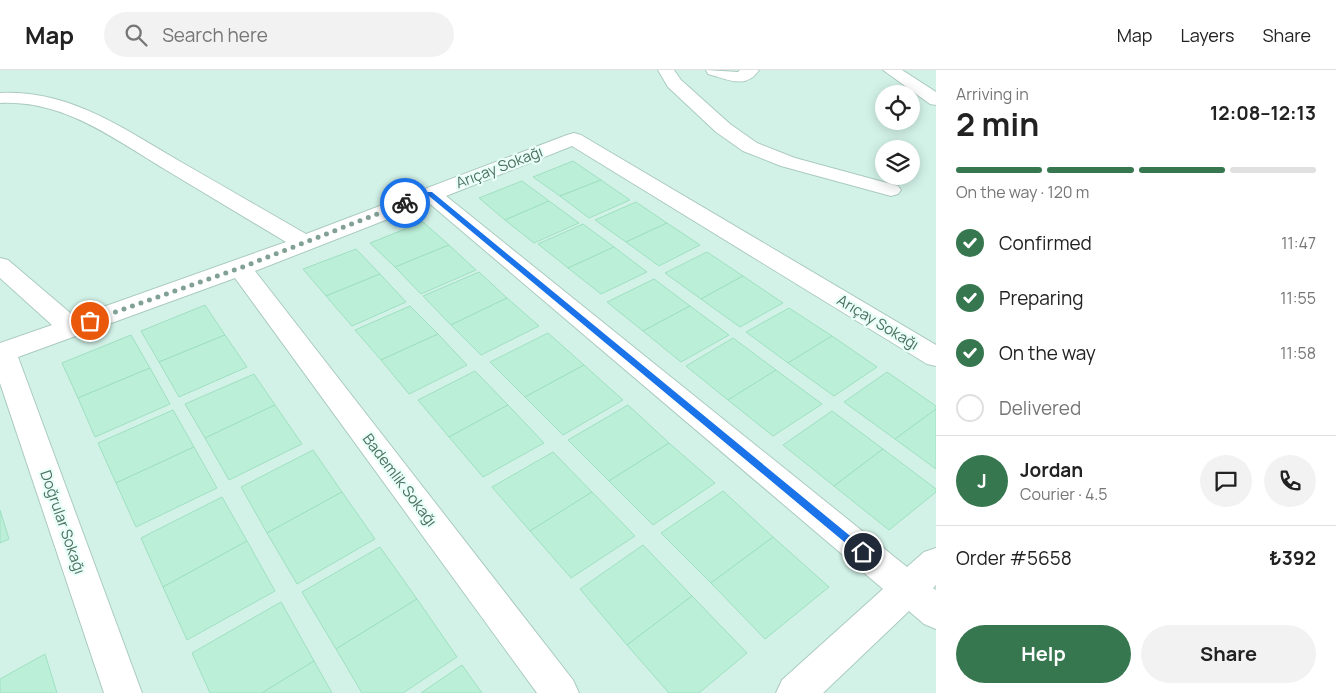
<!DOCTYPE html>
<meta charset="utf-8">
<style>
:root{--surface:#fff;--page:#f2f2f2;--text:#222;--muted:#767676;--line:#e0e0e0;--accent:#36774f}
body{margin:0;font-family:Manrope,sans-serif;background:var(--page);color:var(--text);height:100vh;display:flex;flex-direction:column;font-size:19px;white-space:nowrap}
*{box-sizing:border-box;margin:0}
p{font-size:16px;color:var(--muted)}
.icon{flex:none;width:28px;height:28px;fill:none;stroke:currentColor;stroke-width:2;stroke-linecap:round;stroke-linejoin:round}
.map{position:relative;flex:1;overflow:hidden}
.details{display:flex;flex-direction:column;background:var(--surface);width:400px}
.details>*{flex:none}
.controls{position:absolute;left:875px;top:15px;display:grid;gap:10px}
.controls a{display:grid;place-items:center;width:45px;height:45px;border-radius:50%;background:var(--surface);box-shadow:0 2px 12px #0003;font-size:25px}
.pin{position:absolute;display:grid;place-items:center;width:42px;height:42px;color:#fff;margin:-21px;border:2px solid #fff;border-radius:50%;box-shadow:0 1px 5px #0007}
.courier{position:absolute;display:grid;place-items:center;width:50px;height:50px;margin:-25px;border:4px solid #1a73e8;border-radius:50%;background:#fff;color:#222;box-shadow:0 1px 6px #0007}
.headline em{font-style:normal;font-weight:700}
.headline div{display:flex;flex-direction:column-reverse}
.headline{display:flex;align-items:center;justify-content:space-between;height:85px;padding:0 20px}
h1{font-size:32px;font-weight:700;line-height:38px}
.bar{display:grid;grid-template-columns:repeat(4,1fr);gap:8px 5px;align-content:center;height:60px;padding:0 20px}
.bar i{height:6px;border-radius:4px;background:var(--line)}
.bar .selected{background:var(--accent)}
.bar p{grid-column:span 4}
.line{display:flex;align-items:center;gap:12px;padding:0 20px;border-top:1px solid var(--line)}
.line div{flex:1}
.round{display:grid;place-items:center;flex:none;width:52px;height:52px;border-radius:26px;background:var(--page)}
ol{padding:0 20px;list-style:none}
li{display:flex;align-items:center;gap:15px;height:55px}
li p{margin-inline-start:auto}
li .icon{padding:5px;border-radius:50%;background:var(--accent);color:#fff;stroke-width:4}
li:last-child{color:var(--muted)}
li i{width:28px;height:28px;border:2px solid var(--line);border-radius:50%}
.button{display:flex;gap:10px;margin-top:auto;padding:10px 20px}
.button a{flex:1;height:58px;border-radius:30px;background:var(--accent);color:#fff;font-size:20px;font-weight:700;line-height:58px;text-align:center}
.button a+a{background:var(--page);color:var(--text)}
header{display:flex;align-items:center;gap:30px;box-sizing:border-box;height:70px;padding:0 25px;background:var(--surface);border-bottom:1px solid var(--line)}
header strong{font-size:24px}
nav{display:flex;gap:28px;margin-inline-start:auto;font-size:18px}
.search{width:350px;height:45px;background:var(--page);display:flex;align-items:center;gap:12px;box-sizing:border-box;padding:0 18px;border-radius:28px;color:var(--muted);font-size:19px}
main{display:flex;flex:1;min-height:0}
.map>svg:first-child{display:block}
.residential{fill:#d2f2e8;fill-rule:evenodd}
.building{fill:#bcefd8;stroke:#9ee0c1}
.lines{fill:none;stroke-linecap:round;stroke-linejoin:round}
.minor-casing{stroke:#abcbbe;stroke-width:2}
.tertiary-casing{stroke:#abcbbe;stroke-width:2}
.minor{fill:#fff;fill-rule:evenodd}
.tertiary{fill:#fff;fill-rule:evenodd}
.route{fill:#1a73e8}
.done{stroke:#80a193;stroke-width:5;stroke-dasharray:0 9}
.labels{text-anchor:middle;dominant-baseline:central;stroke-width:4.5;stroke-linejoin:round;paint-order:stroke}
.street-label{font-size:15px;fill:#4b715e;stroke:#e9fef9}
</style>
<header>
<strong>Map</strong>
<div class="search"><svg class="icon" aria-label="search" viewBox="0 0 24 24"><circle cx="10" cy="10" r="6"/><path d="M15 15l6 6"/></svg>Search here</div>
<nav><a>Map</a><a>Layers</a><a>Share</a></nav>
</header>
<main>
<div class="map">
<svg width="936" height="623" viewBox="0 0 936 623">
<rect width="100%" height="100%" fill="#e3fbf5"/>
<path class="residential" d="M0,0h936v623h-936zM884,24h27v27h-27zM884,79h27v27h-27z"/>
<g class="building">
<polygon points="573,91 601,110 560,126 533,107"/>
<polygon points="601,110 630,130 589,148 560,126"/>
<polygon points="522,111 549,131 505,150 479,128"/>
<polygon points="549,131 579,153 534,173 505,150"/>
<polygon points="636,132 667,153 626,172 595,150"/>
<polygon points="423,152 449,175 395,197 370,173"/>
<polygon points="667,153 700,175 659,196 626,172"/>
<polygon points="583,154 614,177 568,198 538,174"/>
<polygon points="449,175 476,200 421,224 395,197"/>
<polygon points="614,177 647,202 601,224 568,198"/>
<polygon points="356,179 380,204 326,226 303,199"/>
<polygon points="707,182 743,206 701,229 665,203"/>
<polygon points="479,202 507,228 451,255 423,226"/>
<polygon points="380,204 406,232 352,256 326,226"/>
<polygon points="743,206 783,233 740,257 701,229"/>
<polygon points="654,209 690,236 643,261 607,232"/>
<polygon points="507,228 539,256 481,285 451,255"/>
<polygon points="205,235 225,265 159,292 141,261"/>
<polygon points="410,236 438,264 381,290 355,260"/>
<polygon points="690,236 729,265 681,292 643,261"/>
<polygon points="789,238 832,266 788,293 746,262"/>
<polygon points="548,263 584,295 525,327 490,292"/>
<polygon points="438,264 467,295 409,324 381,290"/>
<polygon points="131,265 150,298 78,328 62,293"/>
<polygon points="225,265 247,297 179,327 159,292"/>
<polygon points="832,266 877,297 834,326 788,293"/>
<polygon points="733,268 776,300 728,330 686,296"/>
<polygon points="584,295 623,330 563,365 525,327"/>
<polygon points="150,298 170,334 95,367 78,328"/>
<polygon points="776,300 822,334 773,366 728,330"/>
<polygon points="475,301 508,335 449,367 418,330"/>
<polygon points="887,302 936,336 936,339 895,369 844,332"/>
<polygon points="254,304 275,335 205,368 185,334"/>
<polygon points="275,335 302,374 229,410 205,368"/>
<polygon points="508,335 544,373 483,407 449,367"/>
<polygon points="628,335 669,373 609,411 568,370"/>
<polygon points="936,339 936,399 895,369"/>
<polygon points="173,340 194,377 116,413 98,373"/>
<polygon points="832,341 883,379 834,416 783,375"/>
<polygon points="669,373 715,413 653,455 609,411"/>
<polygon points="194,377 217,418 136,457 116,413"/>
<polygon points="883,379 936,419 936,422 889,460 834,416"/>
<polygon points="313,380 342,422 267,463 241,417"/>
<polygon points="553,382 592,422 530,461 492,417"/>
<polygon points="723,421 773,467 711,513 661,463"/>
<polygon points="342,422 375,469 297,514 267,463"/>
<polygon points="592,422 635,466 571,508 530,461"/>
<polygon points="222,427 247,471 163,517 141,468"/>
<polygon points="0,440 9,469 0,473"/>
<polygon points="773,467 829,517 765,569 711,513"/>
<polygon points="247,471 275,521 187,570 163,517"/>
<polygon points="643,475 692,526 627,575 580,519"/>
<polygon points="380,477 417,529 336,579 302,522"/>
<polygon points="692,526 747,583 699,623 669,623 627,575"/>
<polygon points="417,529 457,587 403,623 362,623 336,579"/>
<polygon points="281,532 314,591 262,623 210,623 192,583"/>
<polygon points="45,584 57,623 0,623 0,609"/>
<polygon points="314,591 332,623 262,623"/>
<polygon points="462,595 482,623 421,623"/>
</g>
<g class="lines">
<defs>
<g id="minor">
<polygon points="658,0 674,0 681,10 730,54 757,73 795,88 898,116 901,120 898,124 891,126 781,96 743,81 716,62 668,17"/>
<path d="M706,0l32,2 2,-2h19c-13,20 -32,9 -51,4z"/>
<path d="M0,23c69,-4 124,36 181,69 42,24 83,48 125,72l261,-99 7,-2 7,2 355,210v21l-9,-2 -355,-218 -126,50 461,371 17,-15 12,-4v37l-3,3 3,2v39l-12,-5 -15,-13 -86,82h-47l6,-13 101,-91 -454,-386 -174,68 318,409 6,13h-42l-302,-415 -217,79 124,336h-38l-104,-310v-40l52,-18 -52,-47v-20l8,2 67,57 211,-75c-40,-24 -80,-48 -120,-72 -53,-32 -102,-70 -166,-67z"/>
</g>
<polygon id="tertiary" points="883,0 902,0 936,22 936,35 930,34"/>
</defs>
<use href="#minor" class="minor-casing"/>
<use href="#tertiary" class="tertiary-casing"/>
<use href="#minor" class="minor"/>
<use href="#tertiary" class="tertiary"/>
</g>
<polygon class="route" points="428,122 432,122 866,479 866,485 860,485 429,126 407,135 402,133"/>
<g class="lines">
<polyline class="done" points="90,251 240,198 405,133"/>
</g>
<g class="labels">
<g class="street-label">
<text transform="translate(499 97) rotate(-21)">Arıçay Sokağı</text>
<text transform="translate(878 252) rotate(31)">Arıçay Sokağı</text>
<text transform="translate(400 410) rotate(53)">Bademlik Sokağı</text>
<text transform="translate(63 452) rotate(71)">Doğrular Sokağı</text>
</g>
</g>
</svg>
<div class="controls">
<a><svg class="icon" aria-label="locate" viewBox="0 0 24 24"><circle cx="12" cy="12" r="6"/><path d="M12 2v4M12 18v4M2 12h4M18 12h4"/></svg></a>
<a><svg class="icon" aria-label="layers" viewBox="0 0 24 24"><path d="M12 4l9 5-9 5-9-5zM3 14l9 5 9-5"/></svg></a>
</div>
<div class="pin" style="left:90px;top:251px;background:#ea580c"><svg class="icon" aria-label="bag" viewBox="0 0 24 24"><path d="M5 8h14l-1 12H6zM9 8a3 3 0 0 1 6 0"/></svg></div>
<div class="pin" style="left:863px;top:482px;background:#1f2937"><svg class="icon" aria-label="home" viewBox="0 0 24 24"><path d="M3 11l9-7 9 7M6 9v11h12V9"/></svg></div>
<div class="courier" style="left:405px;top:133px"><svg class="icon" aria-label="bike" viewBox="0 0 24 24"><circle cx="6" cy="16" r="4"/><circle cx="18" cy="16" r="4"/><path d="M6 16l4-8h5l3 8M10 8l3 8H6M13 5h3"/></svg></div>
</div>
<section class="details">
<div class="headline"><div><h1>2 min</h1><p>Arriving in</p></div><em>12:08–12:13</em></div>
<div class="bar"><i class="selected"></i><i class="selected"></i><i class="selected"></i><i></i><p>On the way · 120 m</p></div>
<ol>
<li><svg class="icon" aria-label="check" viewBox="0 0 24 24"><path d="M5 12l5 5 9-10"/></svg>Confirmed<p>11:47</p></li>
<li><svg class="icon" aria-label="check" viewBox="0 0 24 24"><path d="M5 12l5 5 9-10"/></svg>Preparing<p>11:55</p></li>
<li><svg class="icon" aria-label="check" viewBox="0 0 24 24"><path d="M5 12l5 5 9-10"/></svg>On the way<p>11:58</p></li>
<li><i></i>Delivered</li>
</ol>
<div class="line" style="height:90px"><b class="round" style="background:var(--accent);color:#fff">J</b><div><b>Jordan</b><p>Courier · 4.5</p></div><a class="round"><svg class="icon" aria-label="chat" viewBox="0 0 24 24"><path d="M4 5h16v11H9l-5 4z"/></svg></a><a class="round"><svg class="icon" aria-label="phone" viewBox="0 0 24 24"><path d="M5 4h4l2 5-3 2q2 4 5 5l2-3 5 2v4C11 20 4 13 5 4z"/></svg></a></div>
<div class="line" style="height:65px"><div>Order #5658</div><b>₺392</b></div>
<div class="button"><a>Help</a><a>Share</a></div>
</section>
</main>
